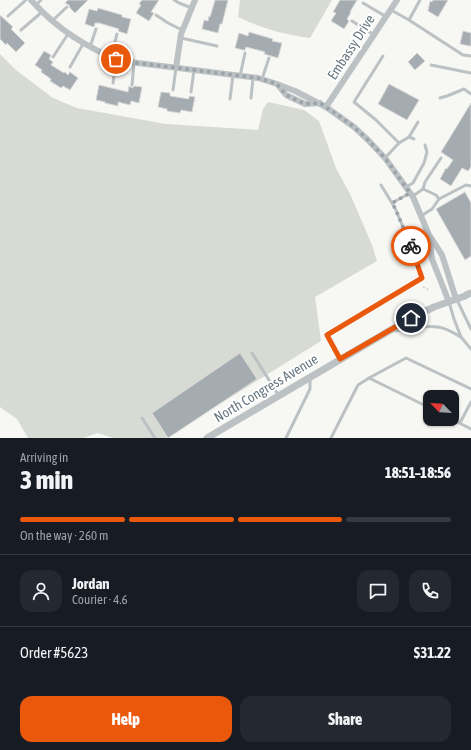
<!DOCTYPE html>
<meta charset="utf-8">
<style>
:root{--surface:#171b24;--page:#242831;--text:#f1f3f6;--muted:#9ea1a6;--line:#363941;--accent:#ea580c}
body{margin:0;font-family:"Asap Condensed",sans-serif;background:var(--page);color:var(--text);height:100vh;display:flex;flex-direction:column;font-size:15px;white-space:nowrap}
*{box-sizing:border-box;margin:0}
p{font-size:13px;color:var(--muted)}
.icon{flex:none;width:22px;height:22px;fill:none;stroke:currentColor;stroke-width:2;stroke-linecap:round;stroke-linejoin:round}
.map{position:relative;height:438px;overflow:hidden}
.side{display:flex;flex-direction:column;background:var(--surface);flex:1}
.side>*{flex:none}
.needle{width:26px;rotate:295deg}
.controls{position:absolute;left:423px;top:390px;display:grid;gap:8px}
.controls a{display:grid;place-items:center;width:36px;height:36px;border-radius:8px;background:var(--surface);box-shadow:0 1px 3px #0004;font-size:20px}
.pin{position:absolute;display:grid;place-items:center;width:34px;height:34px;color:#fff;margin:-17px;border:2px solid #fff;border-radius:50%;box-shadow:0 1px 4px #0007}
.courier{position:absolute;display:grid;place-items:center;width:40px;height:40px;margin:-20px;border:3px solid #ea580c;border-radius:50%;background:#fff;color:#222;box-shadow:0 1px 5px #0007}
.head em{font-style:normal;font-weight:800}
.head div{display:flex;flex-direction:column-reverse}
.head{display:flex;align-items:center;justify-content:space-between;height:68px;padding:0 20px}
h1{font-size:26px;font-weight:800;line-height:30px}
.bar{display:grid;grid-template-columns:repeat(4,1fr);gap:6px 4px;align-content:center;height:48px;padding:0 20px}
.bar i{height:5px;border-radius:3px;background:var(--line)}
.bar .current{background:var(--accent)}
.bar p{grid-column:span 4}
.line{display:flex;align-items:center;gap:10px;padding:0 20px;border-top:1px solid var(--line)}
.line div{flex:1}
.round{display:grid;place-items:center;flex:none;width:42px;height:42px;border-radius:12px;background:var(--page)}
.cta{display:flex;gap:8px;margin-top:auto;padding:8px 20px}
.cta a{flex:1;height:46px;border-radius:12px;background:var(--accent);color:#fff;font-size:16px;font-weight:800;line-height:46px;text-align:center}
.cta a+a{background:var(--page);color:var(--text)}
.map>svg:first-child{display:block}
.green{fill:#d7dbd4}
.building{fill:#a4acb1;stroke:#d9d8d7}
.lines{fill:none;stroke-linecap:round;stroke-linejoin:round}
.path{stroke:#b7babc;stroke-width:1;stroke-dasharray:2 2;stroke-linecap:butt}
.service{stroke:#bcc1c4;stroke-width:3}
.minor{stroke:#bcc1c4;stroke-width:6}
.tertiary{stroke:#bcc1c4;stroke-width:7}
.done{stroke:#9ba4aa;stroke-width:4;stroke-dasharray:0 7.2}
.route{stroke:#ea580c;stroke-width:5}
.labels{text-anchor:middle;dominant-baseline:central;stroke-width:4;stroke-linejoin:round;paint-order:stroke}
.street-label{font-size:14px;fill:#697882;stroke:#fff}
</style>
<div class="map">
<svg width="471" height="438" viewBox="0 0 471 438">
<rect width="100%" height="100%" fill="#f7f7f4"/>
<g class="green">
<path d="M240,0h92l-22,38c-24,-3 -50,-10 -72,-21z"/>
<polygon points="0,54 16,70 53,98 77,108 166,124 258,130 263,109 268,102 304,110 319,121 336,168 351,196 372,245 377,261 315,297 321,341 165,438 113,438 97,433 84,438 28,438 17,419 0,407"/>
</g>
<g class="building">
<polygon points="68,0 88,0 75,13 70,8 69,5 65,3"/>
<polygon points="142,0 159,0 151,12 154,13 149,21 136,13 141,5 139,4"/>
<polygon points="215,0 228,0 222,24 220,24 218,33 202,29 204,20 208,21 209,16 210,17"/>
<polygon points="340,0 357,0 350,12 351,12 347,19 349,21 344,29 331,21 336,13 333,12"/>
<polygon points="433,0 448,0 438,17 428,11 430,1 432,2"/>
<polygon points="98,8 122,15 122,17 131,19 127,34 118,31 119,29 99,23 95,23 94,27 85,24 89,9 97,11"/>
<polygon points="0,15 13,27 11,29 25,43 16,52 7,43 6,45 0,39"/>
<polygon points="463,31 471,33 471,46 470,46 460,44"/>
<polygon points="249,32 273,39 272,41 282,43 278,58 264,54 265,52 250,48 246,47 245,50 243,50 235,48 239,33 248,36"/>
<polygon points="44,51 51,55 49,59 53,62 51,65 64,73 65,72 68,75 70,72 78,78 70,90 63,86 61,88 50,81 51,79 41,72 42,70 35,65"/>
<polygon points="417,53 425,61 415,70 408,62"/>
<polygon points="389,84 419,100 407,120 378,104"/>
<polygon points="99,85 128,92 129,86 132,88 135,86 142,87 139,103 131,101 130,105 118,102 118,106 105,103 105,102 96,100"/>
<polygon points="161,92 170,93 170,96 189,99 189,96 195,97 192,112 181,110 180,113 167,111 167,109 158,107"/>
<polygon points="471,103 471,167 468,171 462,168 451,186 440,179 446,168 447,169 453,160 441,152"/>
<polygon points="465,192 471,203 471,256 465,260 436,209"/>
<polygon points="240,353 257,379 168,438 152,413"/>
</g>
<g class="lines">
<polyline class="path" points="423,287 429,290"/>
<g class="service">
<polyline points="174,0 179,3 192,8"/>
<polyline points="363,3 385,16"/>
<polyline points="36,5 41,0"/>
<polyline points="391,10 409,20 420,0"/>
<polyline points="156,15 168,23 182,30"/>
<polyline points="8,16 26,0"/>
<polyline points="409,20 463,55 471,56"/>
<polyline points="52,21 67,7"/>
<polyline points="352,21 374,35"/>
<polyline points="21,30 42,12"/>
<polyline points="181,38 217,46"/>
<polyline points="90,47 96,29"/>
<polyline points="383,56 354,102 376,120 399,143 385,158"/>
<polyline points="53,57 68,34"/>
<polyline points="111,57 117,34"/>
<polyline points="431,65 471,73"/>
<polyline points="70,67 83,44"/>
<polyline points="240,76 245,53"/>
<polyline points="262,79 269,58"/>
<polyline points="113,83 116,59"/>
<polyline points="132,85 134,63"/>
<polyline points="173,90 176,68"/>
<polyline points="191,92 194,70"/>
<polyline points="251,98 253,78"/>
<polyline points="440,98 447,96 464,89 471,94"/>
<polyline points="230,99 233,75"/>
<polyline points="409,137 418,122"/>
<polyline points="399,143 409,137 414,139"/>
<polyline points="406,187 413,183 424,163 427,152 425,145"/>
<polyline points="423,189 425,182 441,158"/>
<polyline points="413,196 423,189 436,195 439,199 432,209 421,216"/>
<polyline points="439,199 466,185 471,186"/>
<polyline points="392,203 410,193"/>
<polyline points="457,300 471,329"/>
<polyline points="449,302 454,319 461,337 471,349"/>
<path d="M394,331c15,-2 29,-6 44,-4 8,1 16,6 23,10"/>
<polyline points="252,353 279,396"/>
<polyline points="340,359 327,335 422,278 413,251 395,208 381,185"/>
<polyline points="430,408 369,378 406,358 471,389"/>
<polyline points="142,418 155,438"/>
<polyline points="451,419 471,429"/>
<polyline points="460,423 471,402"/>
<polyline points="286,438 310,389 310,378"/>
<polyline points="331,438 358,385 369,378"/>
</g>
<g class="minor">
<path d="M31,0c25,28 55,48 91,61l136,17 19,6 18,7 31,16 28,20 14,13 17,18 28,39 16,38 13,20 14,44"/>
<polyline points="176,68 181,34 195,0"/>
<polyline points="278,85 286,95 305,104 320,103"/>
<polyline points="326,107 397,0"/>
<polyline points="429,237 432,259 449,302"/>
</g>
<polyline class="tertiary" points="207,438 411,318 434,307 465,296 468,294 471,293"/>
</g>
<g class="lines">
<polyline class="done" points="116,59 122,61 258,78 277,84 286,95 305,104 320,103 339,116 354,127 368,140 385,158 410,193 392,203 395,208 411,246"/>
<polyline class="route" points="411,318 340,359 327,335 422,278 411,246"/>
</g>
<g class="labels">
<g class="street-label">
<text transform="translate(351 47) rotate(-57)">Embassy Drive</text>
<text transform="translate(266 388) rotate(-31)">North Congress Avenue</text>
</g>
</g>
</svg>
<div class="controls">
<a><svg class="needle" viewBox="-14 -14 28 28"><path d="M0-13l5 13h-10z" fill="#e53935"/><path d="M0 13l5-13h-10z" fill="#9ea1a6"/></svg></a>
</div>
<div class="pin" style="left:116px;top:59px;background:#ea580c"><svg class="icon" aria-label="bag" viewBox="0 0 24 24"><path d="M5 8h14l-1 12H6zM9 8a3 3 0 0 1 6 0"/></svg></div>
<div class="pin" style="left:411px;top:318px;background:#1f2937"><svg class="icon" aria-label="home" viewBox="0 0 24 24"><path d="M3 11l9-7 9 7M6 9v11h12V9"/></svg></div>
<div class="courier" style="left:411px;top:246px"><svg class="icon" aria-label="bike" viewBox="0 0 24 24"><circle cx="6" cy="16" r="4"/><circle cx="18" cy="16" r="4"/><path d="M6 16l4-8h5l3 8M10 8l3 8H6M13 5h3"/></svg></div>
</div>
<section class="side">
<div class="head"><div><h1>3 min</h1><p>Arriving in</p></div><em>18:51–18:56</em></div>
<div class="bar"><i class="current"></i><i class="current"></i><i class="current"></i><i></i><p>On the way · 260 m</p></div>
<div class="line" style="height:72px"><a class="round"><svg class="icon" aria-label="person" viewBox="0 0 24 24"><circle cx="12" cy="8" r="4"/><path d="M4 21q1-7 8-7t8 7"/></svg></a><div><b>Jordan</b><p>Courier · 4.6</p></div><a class="round"><svg class="icon" aria-label="chat" viewBox="0 0 24 24"><path d="M4 5h16v11H9l-5 4z"/></svg></a><a class="round"><svg class="icon" aria-label="phone" viewBox="0 0 24 24"><path d="M5 4h4l2 5-3 2q2 4 5 5l2-3 5 2v4C11 20 4 13 5 4z"/></svg></a></div>
<div class="line" style="height:52px"><div>Order #5623</div><b>$31.22</b></div>
<div class="cta"><a>Help</a><a>Share</a></div>
</section>
